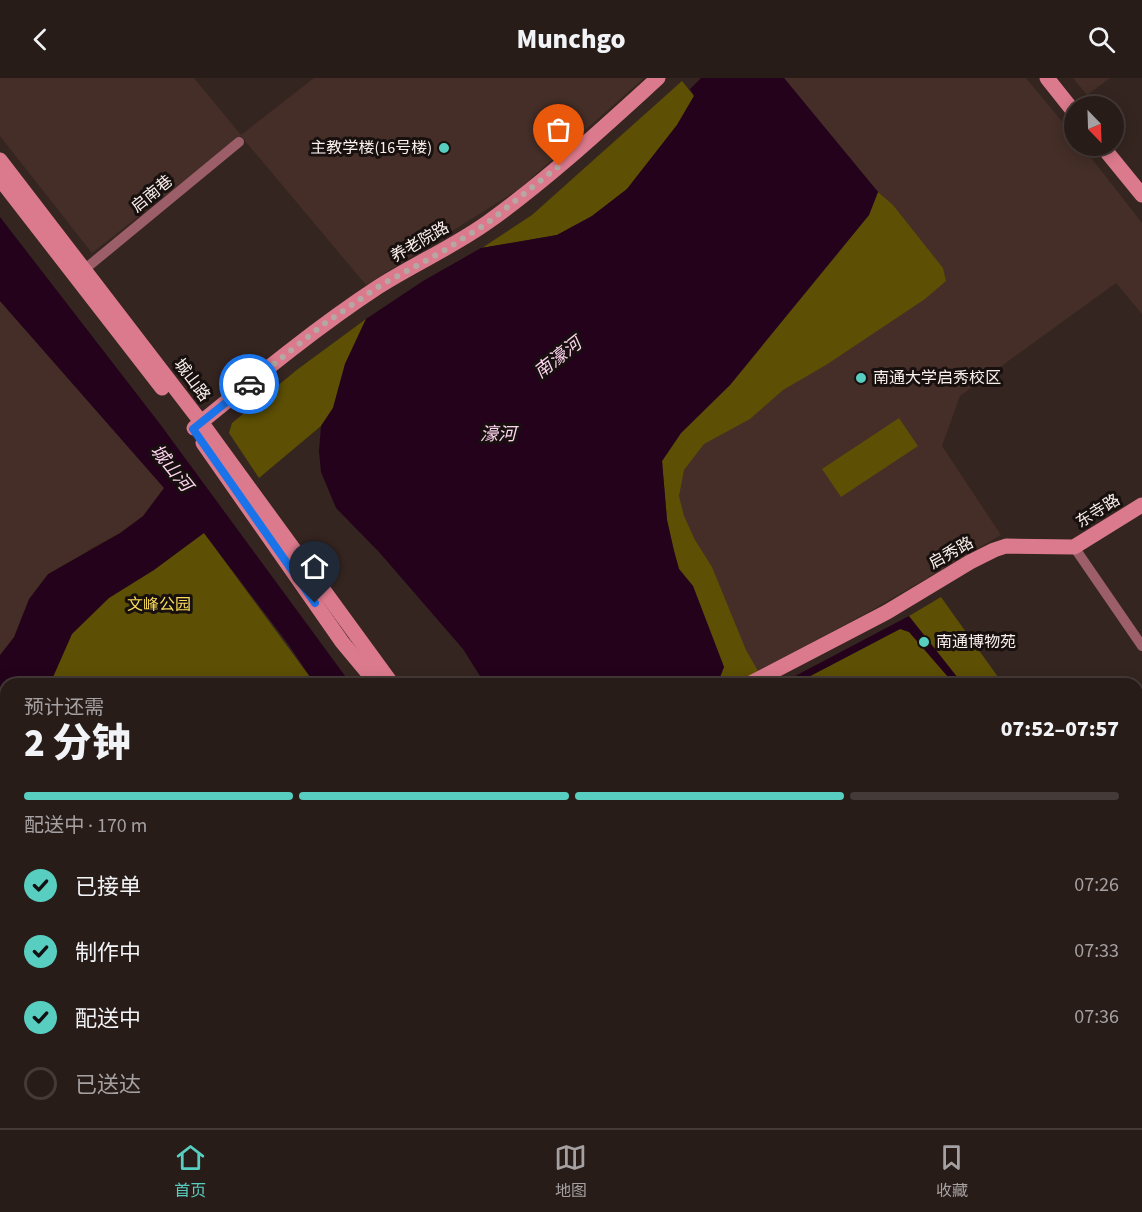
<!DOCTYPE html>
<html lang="zh">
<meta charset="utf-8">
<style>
:root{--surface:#281c18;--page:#342925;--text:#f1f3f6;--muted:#a5a1a2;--line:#443a37;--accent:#58cec1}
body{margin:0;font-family:"Source Sans 3","Noto Sans SC",sans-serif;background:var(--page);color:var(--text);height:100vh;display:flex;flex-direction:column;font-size:22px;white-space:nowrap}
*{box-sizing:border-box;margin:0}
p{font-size:20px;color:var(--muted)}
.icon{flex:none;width:33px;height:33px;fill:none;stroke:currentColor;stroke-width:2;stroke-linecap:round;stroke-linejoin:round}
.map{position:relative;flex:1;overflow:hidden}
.details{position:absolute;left:0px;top:600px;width:1143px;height:450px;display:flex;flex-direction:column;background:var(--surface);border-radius:18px 18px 0 0;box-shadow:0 3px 15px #0003,0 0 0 2px var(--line)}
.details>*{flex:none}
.needle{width:39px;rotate:157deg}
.tools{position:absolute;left:1064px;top:18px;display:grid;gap:12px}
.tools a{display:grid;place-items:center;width:60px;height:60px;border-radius:50%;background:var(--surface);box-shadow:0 3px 15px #0003,0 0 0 2px var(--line);font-size:30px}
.pin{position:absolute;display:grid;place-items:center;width:51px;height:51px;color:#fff;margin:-62px -26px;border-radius:50% 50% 50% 0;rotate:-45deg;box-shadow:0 0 6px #0007}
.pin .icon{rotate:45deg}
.courier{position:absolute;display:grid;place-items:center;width:60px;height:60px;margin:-30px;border:4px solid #1a73e8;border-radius:50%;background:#fff;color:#222;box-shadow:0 2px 8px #0007}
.headline em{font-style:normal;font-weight:800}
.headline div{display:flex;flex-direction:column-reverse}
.headline{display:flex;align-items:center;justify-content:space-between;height:102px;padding:0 24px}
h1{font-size:39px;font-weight:800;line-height:45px}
.bar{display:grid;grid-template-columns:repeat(4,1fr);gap:9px 6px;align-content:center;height:72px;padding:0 24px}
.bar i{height:8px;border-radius:4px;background:var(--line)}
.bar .active{background:var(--accent)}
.bar p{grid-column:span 4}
ol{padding:0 24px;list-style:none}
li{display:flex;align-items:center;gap:18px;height:66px}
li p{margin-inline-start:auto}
li .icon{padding:6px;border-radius:50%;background:var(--accent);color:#111;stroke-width:4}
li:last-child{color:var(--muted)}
li i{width:33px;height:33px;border:3px solid var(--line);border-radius:50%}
header{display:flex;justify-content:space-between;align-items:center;height:78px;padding:0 24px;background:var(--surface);font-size:27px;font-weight:800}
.dock{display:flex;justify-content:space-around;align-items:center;height:84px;border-top:2px solid var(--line);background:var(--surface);font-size:16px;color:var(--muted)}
.dock a{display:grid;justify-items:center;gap:3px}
.dock .active{color:var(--accent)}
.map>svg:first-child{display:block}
.built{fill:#442e27}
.green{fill:#5d4f04}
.water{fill:#24021c}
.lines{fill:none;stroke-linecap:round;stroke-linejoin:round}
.street{stroke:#9c5e69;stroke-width:10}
.secondary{stroke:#dc7a8d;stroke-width:15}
.done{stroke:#b5a8a4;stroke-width:6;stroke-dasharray:0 10.8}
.route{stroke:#1a73e8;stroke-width:8}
.poi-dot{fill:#58cec1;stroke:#17100e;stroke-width:2}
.labels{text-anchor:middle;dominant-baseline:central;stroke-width:6;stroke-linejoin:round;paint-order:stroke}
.poi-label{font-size:16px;fill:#faefeb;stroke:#17100e;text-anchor:start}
.street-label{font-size:16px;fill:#faefeb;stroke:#17100e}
.park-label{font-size:16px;fill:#fadd5a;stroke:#17100e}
.water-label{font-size:18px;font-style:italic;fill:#ffd4f0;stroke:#17100e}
</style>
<header><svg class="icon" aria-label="back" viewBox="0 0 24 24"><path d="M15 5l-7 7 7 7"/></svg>Munchgo<svg class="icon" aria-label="search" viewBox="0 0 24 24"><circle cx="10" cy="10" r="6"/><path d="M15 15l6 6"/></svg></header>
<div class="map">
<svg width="1142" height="1050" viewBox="0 0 1142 1050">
<rect width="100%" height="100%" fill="#352520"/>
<g class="built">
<polygon points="0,0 194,0 241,57 314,0 644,0 519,111 366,207 241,58 92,175 0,58"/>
<polygon points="784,0 1026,0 1074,58 1074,68 1082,68 1142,145 1142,236 1116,205 960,318 942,368 1001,457 865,536 734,606 726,606 674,473 681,355 878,114"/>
<polygon points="1073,0 1110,0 1087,17"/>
<polygon points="0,223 165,410 143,438 120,455 90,471 29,521 14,559 0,577"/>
<polygon points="651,1044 849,1044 853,1050 654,1050"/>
</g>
<g class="green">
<polygon points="682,3 694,18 677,47 627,111 592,138 557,157 482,170 532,137"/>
<polygon points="878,114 893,127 943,190 946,203 925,221 826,287 783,312 750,341 704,366 684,392 679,418 684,438 695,462 712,489 746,572 758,593 734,606 726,606 720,599 724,589 693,508 679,491 674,473 667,442 662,383 681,355 730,307 869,137"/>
<polygon points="366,241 345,286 333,330 321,348 259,400 229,355 232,345 298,291"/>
<polygon points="899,340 918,368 841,419 822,391"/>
<polygon points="165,410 204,455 315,606 6,606 6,1044 86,1044 78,1050 0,1050 0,577 14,559 29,521 48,496 120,455 143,438"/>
<polygon points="941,519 1003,606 795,606 900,551 909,538"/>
<polygon points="1142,608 1142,1005 1137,1007 1137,611"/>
<polygon points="182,1044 274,1044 279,1050 173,1050"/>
</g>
<g class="water">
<polygon points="701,0 784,0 878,114 869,137 730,307 681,355 662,383 667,442 674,473 679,491 693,508 724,589 720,599 726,606 485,606 463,571 379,474 336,430 321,394 319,373 321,348 333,330 345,286 366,241 423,203 481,170 557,157 592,138 627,111 677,47 694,18 690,11"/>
<polygon points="0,139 160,346 351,606 315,606 288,566 204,455 154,492 109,520 72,556 50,606 6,606 6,648 0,646 0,577 14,559 29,521 48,496 120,455 143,438 164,410 0,223"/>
<polygon points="909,538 958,600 960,606 951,606 948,599 909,554 900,551 795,606 780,606"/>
<polygon points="6,716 6,803 0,798 0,718"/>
<polygon points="86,1044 151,1044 143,1050 78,1050"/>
<polygon points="590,1044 651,1044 654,1050 594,1050"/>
<polygon points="882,1044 1055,1044 1043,1050 887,1050"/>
</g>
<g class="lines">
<g class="street">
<polyline points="85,191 239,64"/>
<polyline points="1074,469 1142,568"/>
</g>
<g class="secondary">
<polyline points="1047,0 1074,34"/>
<polyline points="1102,68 1142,117"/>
<polyline points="0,82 201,344 392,606"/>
<polyline points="0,101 162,310"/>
<path d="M194,350c60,-49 120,-99 184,-141 36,-23 75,-40 110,-65 60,-43 115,-94 170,-144"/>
<polyline points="203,365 342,564 377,606"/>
<polyline points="749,606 887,534 970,484 994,472 1006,468 1074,469 1142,427"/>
<polyline points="1137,1021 1142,1018"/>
<polyline points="572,1044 575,1050"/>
<polyline points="861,1044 865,1050"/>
<polyline points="1100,1044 1103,1050"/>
<polyline points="161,1050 169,1044"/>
<polyline points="1076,1050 1088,1044"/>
</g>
</g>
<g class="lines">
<polyline class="done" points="249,306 324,246 381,207 440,175 486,146 559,88"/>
<polyline class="route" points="249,306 193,351 315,525"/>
</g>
<g class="poi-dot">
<circle cx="444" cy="70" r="6"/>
<circle cx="861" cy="300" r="6"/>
<circle cx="924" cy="564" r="6"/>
</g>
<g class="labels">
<g class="poi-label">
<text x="432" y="70" text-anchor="end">主教学楼(16号楼)</text>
<text x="873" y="300">南通大学启秀校区</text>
<text x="936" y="564">南通博物苑</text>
</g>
<g class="street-label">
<text transform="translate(152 116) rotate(-39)">启南巷</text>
<text transform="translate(420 164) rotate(-30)">养老院路</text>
<text transform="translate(192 302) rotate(53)">城山路</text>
<text transform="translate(1098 433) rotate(-32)">东寺路</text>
<text transform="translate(951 475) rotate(-29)">启秀路</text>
</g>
<g class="park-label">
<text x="159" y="527">文峰公园</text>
</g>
<g class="water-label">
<text transform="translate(558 280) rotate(-38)">南濠河</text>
<text x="498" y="356">濠河</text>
<text transform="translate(171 390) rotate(51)">城山河</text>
</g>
</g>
</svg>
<div class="tools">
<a><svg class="needle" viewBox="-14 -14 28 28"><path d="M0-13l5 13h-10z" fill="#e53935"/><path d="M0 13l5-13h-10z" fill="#a5a1a2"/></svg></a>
</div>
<div class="pin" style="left:559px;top:88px;background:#ea580c"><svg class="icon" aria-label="bag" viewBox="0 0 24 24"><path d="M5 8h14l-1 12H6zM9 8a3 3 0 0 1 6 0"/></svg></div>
<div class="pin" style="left:315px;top:525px;background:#1f2937"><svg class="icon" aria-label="home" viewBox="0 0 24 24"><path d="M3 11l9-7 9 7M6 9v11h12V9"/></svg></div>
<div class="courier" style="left:249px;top:306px"><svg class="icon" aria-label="car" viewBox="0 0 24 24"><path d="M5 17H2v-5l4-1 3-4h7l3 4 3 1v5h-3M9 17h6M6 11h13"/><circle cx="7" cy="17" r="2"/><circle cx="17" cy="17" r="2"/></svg></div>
<section class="details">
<div class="headline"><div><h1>2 分钟</h1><p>预计还需</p></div><em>07:52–07:57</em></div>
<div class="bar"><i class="active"></i><i class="active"></i><i class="active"></i><i></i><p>配送中 · 170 m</p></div>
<ol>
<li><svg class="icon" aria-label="check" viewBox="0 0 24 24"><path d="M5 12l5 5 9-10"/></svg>已接单<p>07:26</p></li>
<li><svg class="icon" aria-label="check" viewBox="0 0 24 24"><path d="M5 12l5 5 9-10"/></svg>制作中<p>07:33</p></li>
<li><svg class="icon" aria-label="check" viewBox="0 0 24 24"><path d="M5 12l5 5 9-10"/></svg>配送中<p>07:36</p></li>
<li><i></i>已送达</li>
</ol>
</section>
</div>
<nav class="dock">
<a class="active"><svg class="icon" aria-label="home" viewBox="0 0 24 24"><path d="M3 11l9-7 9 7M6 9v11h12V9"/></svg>首页</a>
<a><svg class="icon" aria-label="map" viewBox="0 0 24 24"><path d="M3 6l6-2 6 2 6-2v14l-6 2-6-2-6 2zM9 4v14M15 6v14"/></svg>地图</a>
<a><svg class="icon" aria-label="saved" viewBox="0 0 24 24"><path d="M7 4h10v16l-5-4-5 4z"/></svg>收藏</a>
</nav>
